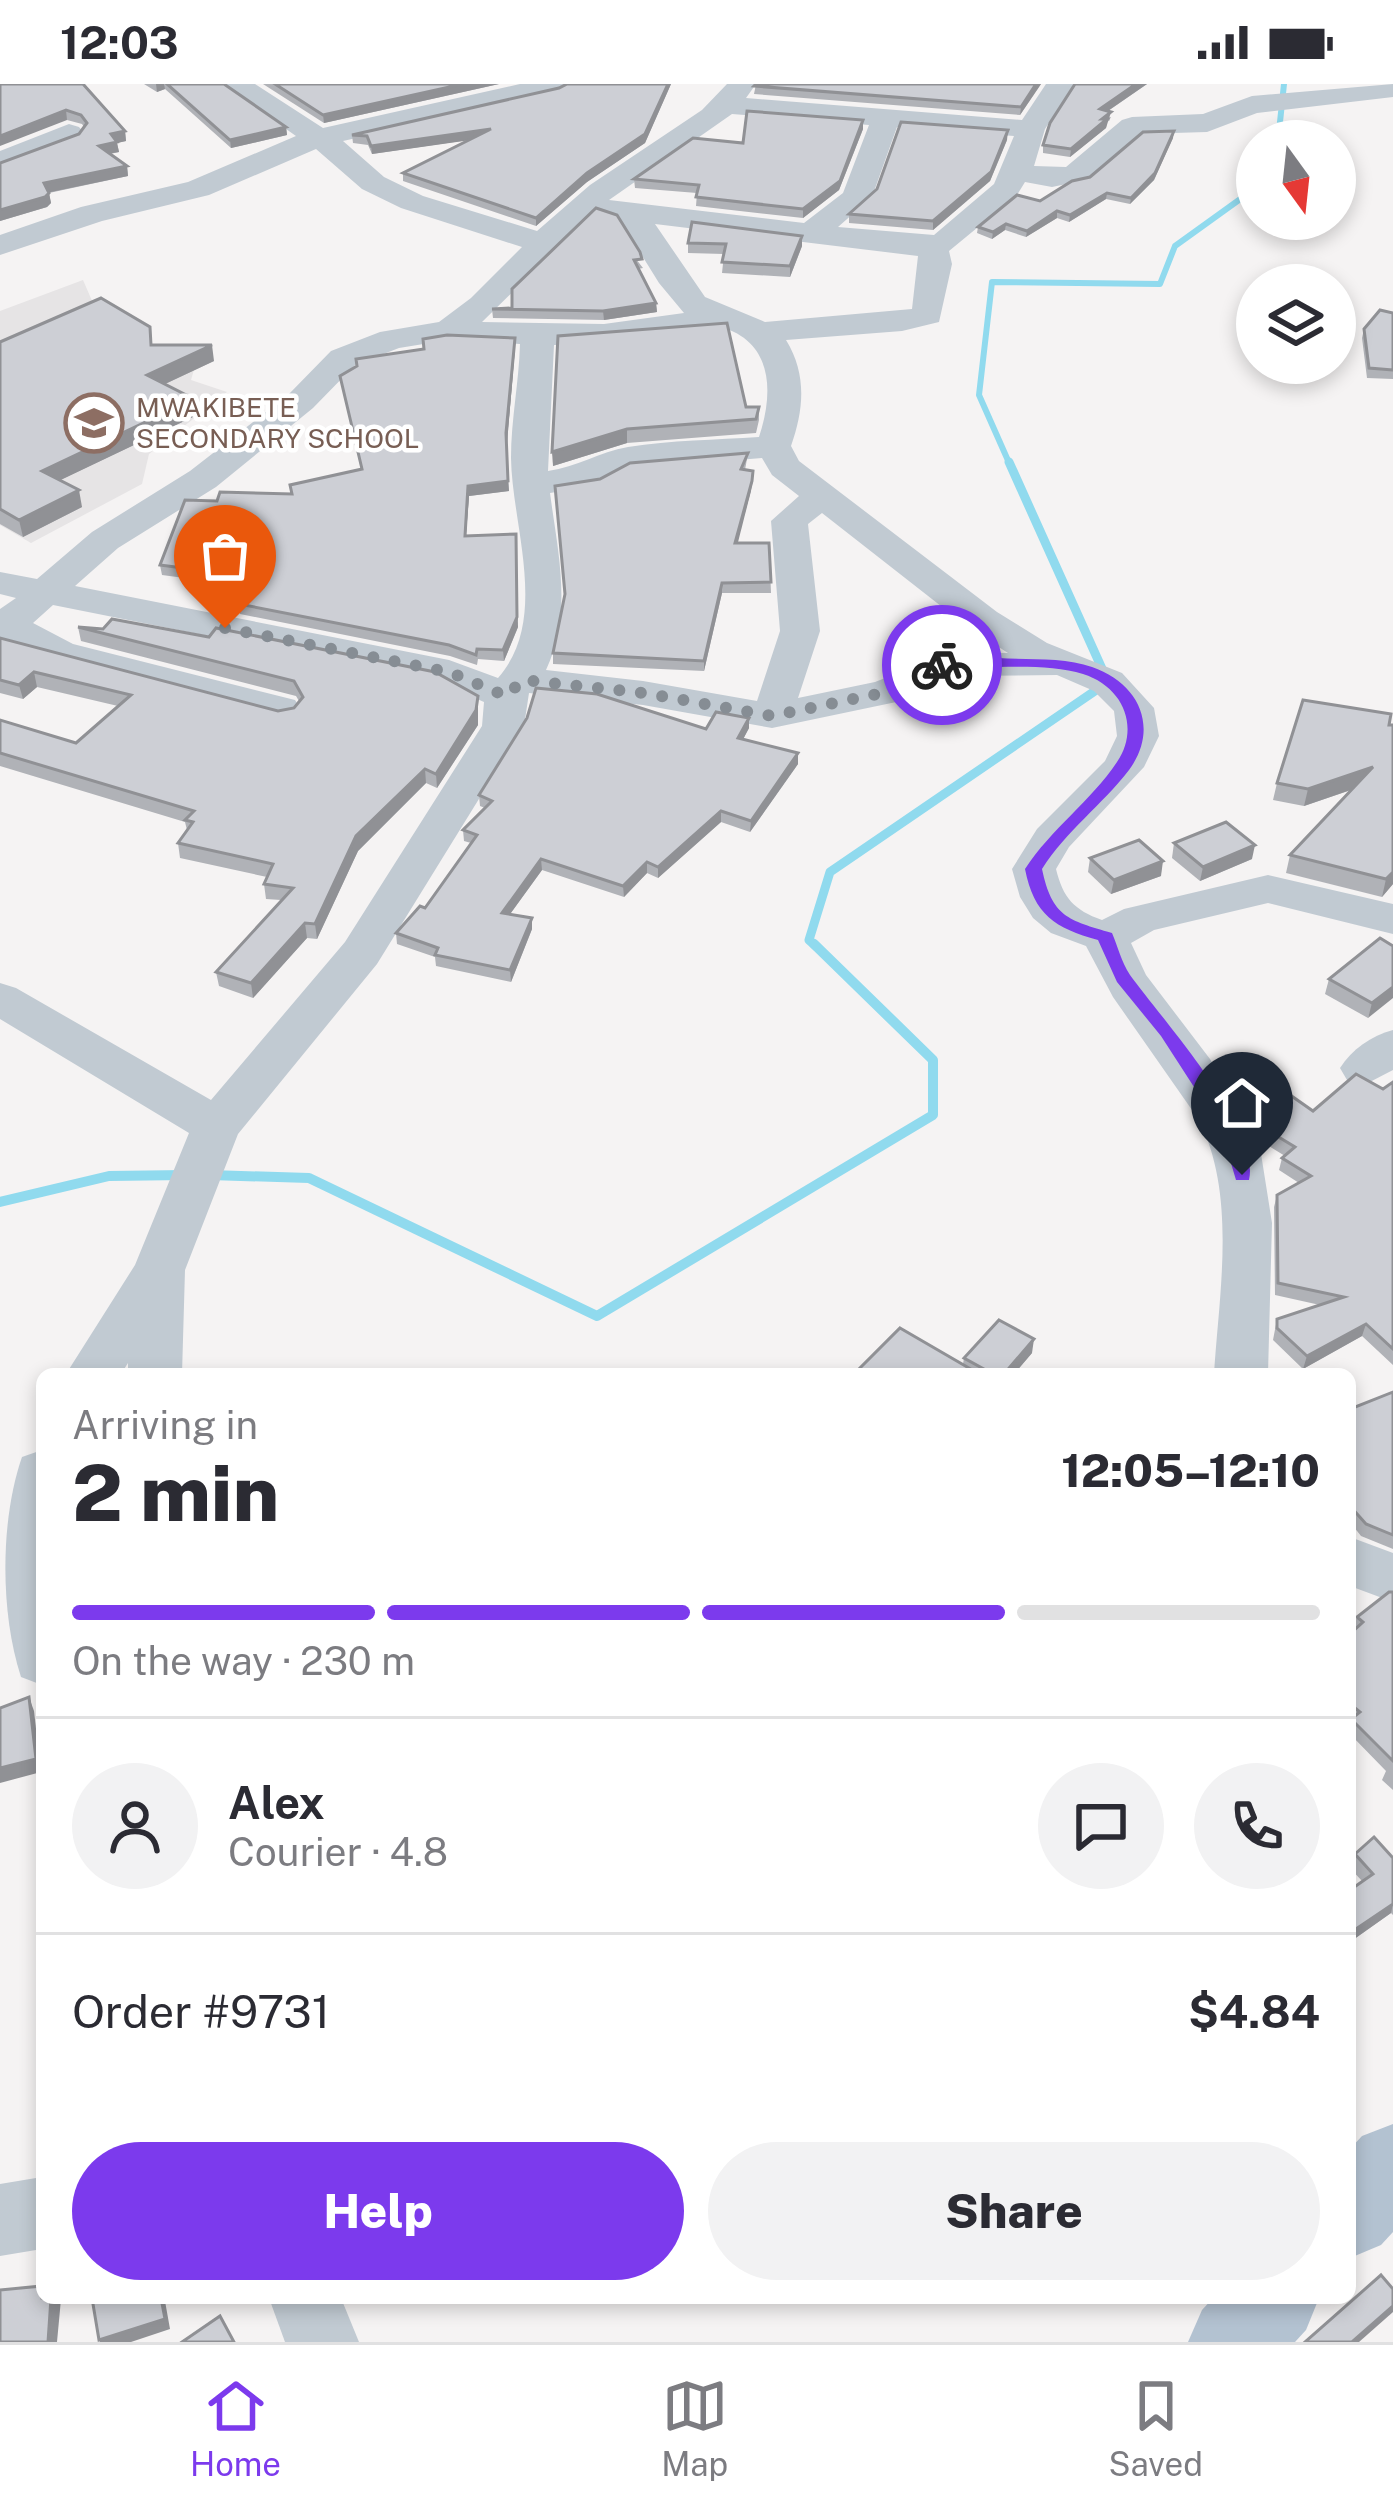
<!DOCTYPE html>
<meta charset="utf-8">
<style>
:root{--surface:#fff;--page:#f2f2f3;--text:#2b2b33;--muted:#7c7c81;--line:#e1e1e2;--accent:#7c3aed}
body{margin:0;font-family:"Public Sans",sans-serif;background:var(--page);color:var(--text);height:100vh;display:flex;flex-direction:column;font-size:45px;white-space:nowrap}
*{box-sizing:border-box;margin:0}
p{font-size:39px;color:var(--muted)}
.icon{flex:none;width:66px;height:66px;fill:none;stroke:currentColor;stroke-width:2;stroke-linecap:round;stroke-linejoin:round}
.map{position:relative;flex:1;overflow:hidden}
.drawer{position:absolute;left:36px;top:1284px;width:1320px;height:936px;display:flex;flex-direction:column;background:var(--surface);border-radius:18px;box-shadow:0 6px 18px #0003}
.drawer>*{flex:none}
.needle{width:78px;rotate:165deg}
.controls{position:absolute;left:1236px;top:36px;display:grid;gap:24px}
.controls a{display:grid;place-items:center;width:120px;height:120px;border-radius:50%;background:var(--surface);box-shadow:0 6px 18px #0003;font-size:60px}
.pin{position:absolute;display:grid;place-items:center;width:102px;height:102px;color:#fff;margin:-123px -51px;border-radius:50% 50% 50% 0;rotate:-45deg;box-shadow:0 0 12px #0007}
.pin .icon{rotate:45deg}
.courier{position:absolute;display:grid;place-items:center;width:120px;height:120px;margin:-60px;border:9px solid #7c3aed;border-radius:50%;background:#fff;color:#222;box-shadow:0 3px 15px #0007}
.overview em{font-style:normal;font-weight:800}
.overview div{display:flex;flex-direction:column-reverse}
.overview{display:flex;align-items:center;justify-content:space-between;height:204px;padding:0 36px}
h1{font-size:78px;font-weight:800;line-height:90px}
.bar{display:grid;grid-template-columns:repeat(4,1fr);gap:18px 12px;align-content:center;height:144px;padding:0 36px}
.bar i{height:15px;border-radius:9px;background:var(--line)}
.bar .current{background:var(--accent)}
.bar p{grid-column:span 4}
.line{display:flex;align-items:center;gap:30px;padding:0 36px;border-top:3px solid var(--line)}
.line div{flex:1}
.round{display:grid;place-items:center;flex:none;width:126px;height:126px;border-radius:63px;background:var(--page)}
.cta{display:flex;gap:24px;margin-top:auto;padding:24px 36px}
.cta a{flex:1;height:138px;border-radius:72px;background:var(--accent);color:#fff;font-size:48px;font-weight:800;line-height:138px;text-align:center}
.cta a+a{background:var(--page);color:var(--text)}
.status{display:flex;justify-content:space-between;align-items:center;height:84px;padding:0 60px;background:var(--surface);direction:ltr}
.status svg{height:33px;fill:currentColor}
.tab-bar{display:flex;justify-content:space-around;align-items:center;height:168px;border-top:3px solid var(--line);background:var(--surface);font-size:33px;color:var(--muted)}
.tab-bar a{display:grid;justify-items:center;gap:6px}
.tab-bar .current{color:var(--accent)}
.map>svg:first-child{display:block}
.education{fill:#e6e4e5}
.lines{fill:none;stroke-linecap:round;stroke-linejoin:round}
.stream-far2{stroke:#90daee;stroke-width:6}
.stream-far1{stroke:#90daee;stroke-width:9}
.stream{stroke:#90daee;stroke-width:10}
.minor{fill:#c1cad2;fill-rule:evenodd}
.major{fill:#b3c2d1;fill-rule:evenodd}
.wall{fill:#b0b2b7}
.shaded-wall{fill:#909195}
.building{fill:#cdcfd5;stroke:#909195;stroke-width:3}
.route{fill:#7c3aed}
.done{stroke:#868d94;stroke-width:12;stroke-dasharray:0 21.6}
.labels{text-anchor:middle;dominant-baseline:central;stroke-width:9;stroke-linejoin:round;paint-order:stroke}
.far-education-label{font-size:27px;fill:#785e54;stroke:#fff;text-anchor:start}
</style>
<div class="status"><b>12:03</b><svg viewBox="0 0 49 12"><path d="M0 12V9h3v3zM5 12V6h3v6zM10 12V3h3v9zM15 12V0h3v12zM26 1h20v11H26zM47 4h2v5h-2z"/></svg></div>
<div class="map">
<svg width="1393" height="2258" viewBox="0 0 1393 2258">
<rect width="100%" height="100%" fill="#f5f3f3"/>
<polygon class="education" points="83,196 112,263 198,272 191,296 227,308 149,370 142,400 31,459 0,441 0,227"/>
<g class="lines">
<g class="stream-far2">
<polyline points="1278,57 1284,0"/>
<polyline points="1010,381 979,311 992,198 1160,200 1175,162 1257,103"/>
</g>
<polyline class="stream-far1" points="817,863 809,856 830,788 1108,598 1009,378"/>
<g class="stream">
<polyline points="210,1091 309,1094 597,1232 933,1031 933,976 814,860"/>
<polyline points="0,1118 109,1092 186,1091"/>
</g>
<g class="minor">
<path d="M222,0h33l68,44 197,-44h52l-14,8 -215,49 41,36 39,19 114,35 53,-46 112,-75 25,-26h29l-10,14 276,22 24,-36h28l-29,45 -11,37 32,1 56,-47 10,-3 71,-3 49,-18 141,-12v13l-136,16 -50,19 -67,2 -54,46 -34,7 -27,-5 -8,13 -68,56 3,13 -13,58 -37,9 -116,9c21,34 18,69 5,106l8,15 198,151 50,31 75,30 32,35 5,28 -15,31 -75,80 -13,22c7,29 18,41 46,51l22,-11 144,-34 125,29v30l-125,-31 -114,27 -23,13 15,32 64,84 49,82 13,82 -4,151h-54c5,-81 23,-178 -15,-254l-86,-123 -27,-51 -35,-13 -18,-15 -13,-21 -8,-28 25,-40 68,-68 12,-25 -3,-25 -20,-20 -37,-16 -100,1 -56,25 -129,27 -129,-23 -114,-12 -5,33 -147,238 -139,170 -53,136 -3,104h-54v-11l-7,11h-55l69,-109 54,-132 -189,-114v-36l16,5 195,112 134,-158 137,-216 2,-24 -46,-20 -385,-77 -20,18 40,21 222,56 6,9 -6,9 -14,3 -236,-61 -45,-23v-28l16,-11 -16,-4v-22l37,7 55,-47 98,-61 99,-77 42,-43 49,-19 59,-10 32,-24 51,-51 -121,-39 -39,-19 -46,-40 -107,46 -107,26 -102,34v-20l81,-28 107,-25 108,-46zM732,30l137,11 -26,68 -39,30 -195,-23zM897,43l117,9 -20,48 -60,51 -96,-8 34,-30zM595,127l25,9 39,63 25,30 -80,11 -122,-2zM655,140l263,32 -6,53 -147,13 -60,-25zM721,243c52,15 53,65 38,110 -43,3 -88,3 -131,10 -29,5 -51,20 -80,24l6,-126 50,-1zM448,256l72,4c-1,38 -9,76 -9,114 1,69 39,161 -13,220l-49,-18 -374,-74 43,-38 98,-61 97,-79 42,-43 44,-17zM762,374l10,17 27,21 -28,25 9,110 -23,70 -114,-20 -97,-11c27,-58 12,-116 4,-177l50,-8 29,-16zM822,429l147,115 39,25 -57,-1 -76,30 -77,16 22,-67 -12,-107z"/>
<polygon points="69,40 79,43 84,49 79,55 0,87 0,67"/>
<path d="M1393,946v40l-29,15 -17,-5 -7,-12c12,-19 31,-32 53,-38z"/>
<path d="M42,1366v235l-21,-8c-21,-64 -21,-157 1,-220z"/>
<polygon points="1350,1453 1393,1469 1393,1518 1350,1502"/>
<polygon points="42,2093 42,2165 0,2172 0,2100"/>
<polygon points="269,2214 341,2214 359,2258 285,2258"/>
</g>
<g class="major">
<polygon points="1393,2040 1393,2148 1381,2161 1350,2174 1350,2065 1362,2052"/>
<polygon points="1213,2214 1319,2214 1306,2246 1295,2258 1188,2258 1202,2226"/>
</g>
</g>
<g class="wall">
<polygon points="0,0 125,47 126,57 117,59 119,68 110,70 127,82 128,92 49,109 51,119 47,123 0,137 0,79 79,50 84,43 82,40 67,36"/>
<polygon points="144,0 224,0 286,43 287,51 231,64 165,5 157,8"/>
<polygon points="263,0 499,0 324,39"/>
<polygon points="567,0 671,0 645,59 587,98 536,142 403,97 403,89 468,56 372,70 368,61 353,59 352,51 559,4"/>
<polygon points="756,0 1041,0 1020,31 754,10"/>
<polygon points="1075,0 1147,0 1108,27 1110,36 1107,38 1106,44 1070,73 1043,69 1043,61"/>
<polygon points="863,36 863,45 839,106 803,134 696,122 697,109 635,104 634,95 743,59"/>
<polygon points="1173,54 1154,96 1130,120 1106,115 1069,138 1057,134 1026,153 1005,146 992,155 977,149 978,143 1040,117"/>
<polygon points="1007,56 990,97 933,146 849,139 849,130"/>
<polygon points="596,124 643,184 638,185 656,219 657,228 604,236 493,234 492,225 512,224"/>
<polygon points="688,159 802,162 790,193 722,189 724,170 688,169"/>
<polygon points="1393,229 1393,295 1367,294 1362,254 1364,245"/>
<polygon points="558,252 746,323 759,323 759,336 756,349 627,359 553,382"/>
<polygon points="0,258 153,261 214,277 165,300 194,315 197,331 60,396 82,423 23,453 0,440"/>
<polygon points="515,264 507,359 509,407 469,412 466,451 518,543 504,577 478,575 477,581 450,572 240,530 239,520 252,503 162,491 160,481 217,417 291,410 290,401 361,385 340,292"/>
<polygon points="748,369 745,386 753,387 753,397 737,459 769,459 771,509 722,509 704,587 553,580 553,569"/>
<polygon points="78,543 478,612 478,641 437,704 426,699 358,767 317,855 307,854 253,914 219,902 216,888 281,816 266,815 264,800 267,793 180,774 178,759 187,746 185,738 0,682 0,636 76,659 118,622 37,603 23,615 0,609 0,554 278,627 294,624 299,617 296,612 81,557"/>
<polygon points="749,634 749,644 743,655 798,680 750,748 721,738 658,794 647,789 624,813 542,786 510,830 532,834 532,845 511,898 436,882 435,873 397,860 396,849 425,824 471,759 464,757 463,746 485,724 480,722 479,711"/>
<polygon points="1389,641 1393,800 1382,813 1286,789 1290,771 1351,706 1304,722 1273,716 1277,699"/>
<polygon points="1174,759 1252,775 1200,797 1172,774"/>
<polygon points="1090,774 1161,792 1111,810 1088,788"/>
<polygon points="1393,862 1368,934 1325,910 1329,895"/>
<polygon points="1393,998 1393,1281 1362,1252 1303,1285 1273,1256 1277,1235 1320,1221 1275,1211 1274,1123 1277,1111 1299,1099 1279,1086 1282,1074 1285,1072 1269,1062 1270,1057 1260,1050 1242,1020 1245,1007 1313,1027 1383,1005"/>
<polygon points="1032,1269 1014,1290 854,1290 963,1280 964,1274"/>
<polygon points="1393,1308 1393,1465 1361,1452 1350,1438 1350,1325"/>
<polygon points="1393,1508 1393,1706 1382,1696 1386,1687 1350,1650 1350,1550 1354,1546 1352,1545 1357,1533"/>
<polygon points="1355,1770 1393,1774 1393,1831 1391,1829 1350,1858 1350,1806 1362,1797 1350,1784"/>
</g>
<g class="shaded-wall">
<polygon points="156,0 164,0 165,5 157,8"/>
<polygon points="463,0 499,0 324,39 323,31"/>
<polygon points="668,0 671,0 645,59 587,98 536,142 536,134"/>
<polygon points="1036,0 1041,0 1020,31 1021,23"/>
<polygon points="1136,0 1147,0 1099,33 1100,25"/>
<polygon points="66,26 67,36 0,62 0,52"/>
<polygon points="1111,28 1106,44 1070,73 1071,65"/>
<polygon points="863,36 863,45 839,106 803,134 803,125"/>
<polygon points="286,43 287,51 231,64 230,56"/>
<polygon points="491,45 492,53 372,70 371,62"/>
<polygon points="1008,46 1007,56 990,97 933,146 933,137"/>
<polygon points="125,47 126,57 117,59 119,68 101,71 99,62 111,50"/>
<polygon points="1174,47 1173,54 1154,96 1130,120 1131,114"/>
<polygon points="127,82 128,92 46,109 44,99"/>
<polygon points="49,109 51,119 47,123 0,137 0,126"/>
<polygon points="1107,109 1106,115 1069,138 1070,131"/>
<polygon points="1057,127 1057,134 1026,153 1027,147"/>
<polygon points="1006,140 1005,146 992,155 993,148"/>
<polygon points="802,152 802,162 790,193 790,182"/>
<polygon points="656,219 657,228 604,236 603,227"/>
<polygon points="515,254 515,264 507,359 506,349"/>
<polygon points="212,261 214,277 150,307 147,291"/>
<polygon points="194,315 197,331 46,403 42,387"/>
<polygon points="627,345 627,359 553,382 552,368"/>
<polygon points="753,387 751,407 735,470 735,459"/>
<polygon points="508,397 509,407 469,412 465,462 468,402"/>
<polygon points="79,406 82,423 23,453 19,436"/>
<polygon points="516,450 518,543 504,577 503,566"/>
<polygon points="722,499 722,509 704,587 704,577"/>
<polygon points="34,588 37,603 23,615 19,601"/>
<polygon points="478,612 478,641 437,704 436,690"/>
<polygon points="749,634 749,644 738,665 738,654"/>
<polygon points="798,669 798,680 750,748 751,737"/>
<polygon points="1373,683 1368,700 1304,722 1308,705"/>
<polygon points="425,685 426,699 358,767 317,855 315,840 356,752"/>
<polygon points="721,727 721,738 658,794 658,783"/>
<polygon points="1255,761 1252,775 1200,797 1203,783"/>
<polygon points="541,775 542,786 503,840 502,829"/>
<polygon points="1163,777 1161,792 1111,810 1114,796"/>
<polygon points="647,778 647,789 624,813 623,802"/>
<polygon points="1393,788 1393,800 1382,813 1386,795"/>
<polygon points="532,834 532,845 511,898 510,886"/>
<polygon points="305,839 307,854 253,914 251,899"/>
<polygon points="1393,903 1393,914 1368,934 1372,919"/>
<polygon points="1366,1240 1362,1252 1303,1285 1307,1272"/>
<polygon points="1034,1255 1032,1269 1014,1290 1004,1290"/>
<polygon points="29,1613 34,1627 41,1688 0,1699 0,1684"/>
<polygon points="1393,1820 1391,1829 1350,1858 1350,1849"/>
<polygon points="51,2214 61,2215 57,2258 48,2258"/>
<polygon points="161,2214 172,2214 165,2217 170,2245 131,2258 100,2258 99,2256"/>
<polygon points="1393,2222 1393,2228 1359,2258 1352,2258"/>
</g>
<g class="building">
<polygon points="0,0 83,0 125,47 111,50 117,58 99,62 127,82 44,99 49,109 45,113 0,126 0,79 79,50 87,39 81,31 66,26 0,52"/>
<polygon points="167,0 224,0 286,43 230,56"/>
<polygon points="275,0 463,0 323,31"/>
<polygon points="567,0 668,0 645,50 587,89 536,134 403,89 491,45 371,62 367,52 352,51 559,4"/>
<polygon points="756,0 1036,0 1021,23 754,2"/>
<polygon points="1075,0 1136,0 1100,25 1111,28 1102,35 1107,35 1071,65 1043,61 1050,39"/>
<polygon points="747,27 863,36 840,97 803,125 696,113 699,101 634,95 693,54 743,59"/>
<polygon points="901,38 1008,46 991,88 933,137 849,130 877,105"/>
<polygon points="1174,47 1155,89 1131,114 1107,109 1070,131 1057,127 1027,147 1006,140 993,148 978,143 1017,111 1040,117 1072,97 1090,93 1143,48"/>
<polygon points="596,124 617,131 640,168 642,175 634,176 656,219 603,227 492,225 512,224 512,205"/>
<polygon points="692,138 802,152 790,182 722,178 726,160 688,159"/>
<polygon points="101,214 150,243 151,261 212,261 147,291 194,315 42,387 79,406 19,436 0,425 0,258"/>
<polygon points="1380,226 1393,229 1393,286 1369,284 1364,245"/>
<polygon points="727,239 746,323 759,323 756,335 627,345 552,368 558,252"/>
<polygon points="447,251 515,254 506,349 508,397 468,402 465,452 516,450 517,533 503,566 477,565 476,571 449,561 239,520 260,494 160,481 185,416 217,417 220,408 292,410 290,401 362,385 340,292 357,282 356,275 424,265 423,255"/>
<polygon points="748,369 741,385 753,387 752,397 735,459 769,459 771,498 722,499 704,577 553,569 565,510 555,402 600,395 630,379"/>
<polygon points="112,535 209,553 216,544 435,588 478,612 476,626 436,690 425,685 356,752 315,840 305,839 251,899 216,888 293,804 264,800 273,780 178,759 193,738 185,736 194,727 0,669 0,636 76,659 131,611 34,588 19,601 0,596 0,554 278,627 294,624 303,613 294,597 78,543 103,545"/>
<polygon points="536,604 597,610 706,645 716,628 749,634 738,654 798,669 751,737 721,727 658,783 647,778 623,802 541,775 502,829 532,834 510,886 435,871 438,864 396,849 420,822 425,824 477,751 463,746 492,717 479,711 527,634"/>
<polygon points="1303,616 1391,630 1389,641 1393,641 1393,788 1386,795 1290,771 1373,683 1308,705 1277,699"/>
<polygon points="1226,738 1255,761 1203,783 1174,759"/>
<polygon points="1139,756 1163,777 1114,796 1090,774"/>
<polygon points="1380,854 1393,862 1393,903 1372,919 1329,895"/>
<polygon points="1356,990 1383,1005 1393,998 1393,1265 1366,1240 1307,1272 1277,1244 1277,1235 1344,1213 1278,1199 1277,1111 1311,1092 1282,1074 1295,1063 1272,1049 1275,1046 1263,1037 1245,1007 1266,994 1313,1027"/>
<polygon points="999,1236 1034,1255 1004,1290 993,1290 964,1274"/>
<polygon points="900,1244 974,1287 972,1290 854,1290"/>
<polygon points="1393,1308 1393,1451 1366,1440 1350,1422 1350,1325"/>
<polygon points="1389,1508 1393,1508 1393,1677 1351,1635 1360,1628 1350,1620 1350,1550 1363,1538 1357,1533"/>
<polygon points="29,1613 36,1675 0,1684 0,1624"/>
<polygon points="1374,1753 1393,1774 1393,1820 1350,1849 1350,1806 1373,1790 1355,1770"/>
<polygon points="1381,2191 1393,2205 1393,2222 1352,2258 1305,2258"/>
<polygon points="42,2202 42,2214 51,2214 48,2258 0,2258 0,2206"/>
<polygon points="92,2214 161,2214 165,2235 99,2256"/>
<polygon points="220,2232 234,2258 182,2258"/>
</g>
<path class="route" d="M998,574c29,2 67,-1 94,9 47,16 68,61 37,103 -27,35 -63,61 -87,99 10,48 26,51 70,64 6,14 9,28 18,42 31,43 131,153 119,205h-13l-11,-37 -20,-39 -44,-68 -44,-54 -19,-42c-43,-12 -64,-25 -73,-71 26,-40 66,-68 92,-107 23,-34 7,-75 -34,-88 -39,-12 -100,-6 -141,-4l-7,-5z"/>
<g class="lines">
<polyline class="done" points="225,544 449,588 506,612 523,596 644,609 772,632 887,608 942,581"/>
</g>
<defs>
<symbol id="school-ring" viewBox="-11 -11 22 22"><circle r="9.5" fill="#fff" stroke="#8d6e63" stroke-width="1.5"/><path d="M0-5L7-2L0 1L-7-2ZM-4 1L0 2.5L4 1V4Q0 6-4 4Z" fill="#8d6e63"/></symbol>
</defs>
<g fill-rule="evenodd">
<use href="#school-ring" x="61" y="306" width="66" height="66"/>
</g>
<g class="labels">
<g class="far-education-label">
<text x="136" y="323">MWAKIBETE<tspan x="136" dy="31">SECONDARY SCHOOL</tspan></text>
</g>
</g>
</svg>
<div class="controls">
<a><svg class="needle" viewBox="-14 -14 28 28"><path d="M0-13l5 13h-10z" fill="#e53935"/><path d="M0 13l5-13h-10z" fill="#7c7c81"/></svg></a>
<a><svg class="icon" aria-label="layers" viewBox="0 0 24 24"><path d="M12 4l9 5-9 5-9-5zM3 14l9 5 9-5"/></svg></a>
</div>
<div class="pin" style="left:225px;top:544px;background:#ea580c"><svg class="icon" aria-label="bag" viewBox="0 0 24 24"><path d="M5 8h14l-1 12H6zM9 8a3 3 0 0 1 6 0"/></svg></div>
<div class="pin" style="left:1242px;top:1091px;background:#1f2937"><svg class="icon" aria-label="home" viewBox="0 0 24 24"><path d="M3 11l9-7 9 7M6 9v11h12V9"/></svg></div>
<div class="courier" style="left:942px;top:581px"><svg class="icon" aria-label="bike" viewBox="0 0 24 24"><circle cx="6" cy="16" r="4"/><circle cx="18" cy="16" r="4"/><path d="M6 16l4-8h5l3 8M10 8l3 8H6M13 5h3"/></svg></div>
<section class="drawer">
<div class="overview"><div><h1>2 min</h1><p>Arriving in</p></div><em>12:05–12:10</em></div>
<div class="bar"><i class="current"></i><i class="current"></i><i class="current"></i><i></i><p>On the way · 230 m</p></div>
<div class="line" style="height:216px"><a class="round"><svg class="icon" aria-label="person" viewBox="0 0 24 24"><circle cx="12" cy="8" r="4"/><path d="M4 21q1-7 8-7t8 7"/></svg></a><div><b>Alex</b><p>Courier · 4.8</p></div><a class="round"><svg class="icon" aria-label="chat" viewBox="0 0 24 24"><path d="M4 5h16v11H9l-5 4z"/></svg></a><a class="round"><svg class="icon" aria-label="phone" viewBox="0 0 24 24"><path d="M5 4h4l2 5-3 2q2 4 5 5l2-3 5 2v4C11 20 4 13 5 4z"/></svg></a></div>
<div class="line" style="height:156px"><div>Order #9731</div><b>$4.84</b></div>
<div class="cta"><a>Help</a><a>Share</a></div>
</section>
</div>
<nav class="tab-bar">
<a class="current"><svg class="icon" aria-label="home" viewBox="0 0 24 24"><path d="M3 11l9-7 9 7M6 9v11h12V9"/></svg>Home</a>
<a><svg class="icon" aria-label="map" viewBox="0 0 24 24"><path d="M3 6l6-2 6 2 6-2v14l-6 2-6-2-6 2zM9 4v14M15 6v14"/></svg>Map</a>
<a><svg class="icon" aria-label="saved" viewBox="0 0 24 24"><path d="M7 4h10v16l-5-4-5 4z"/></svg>Saved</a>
</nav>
